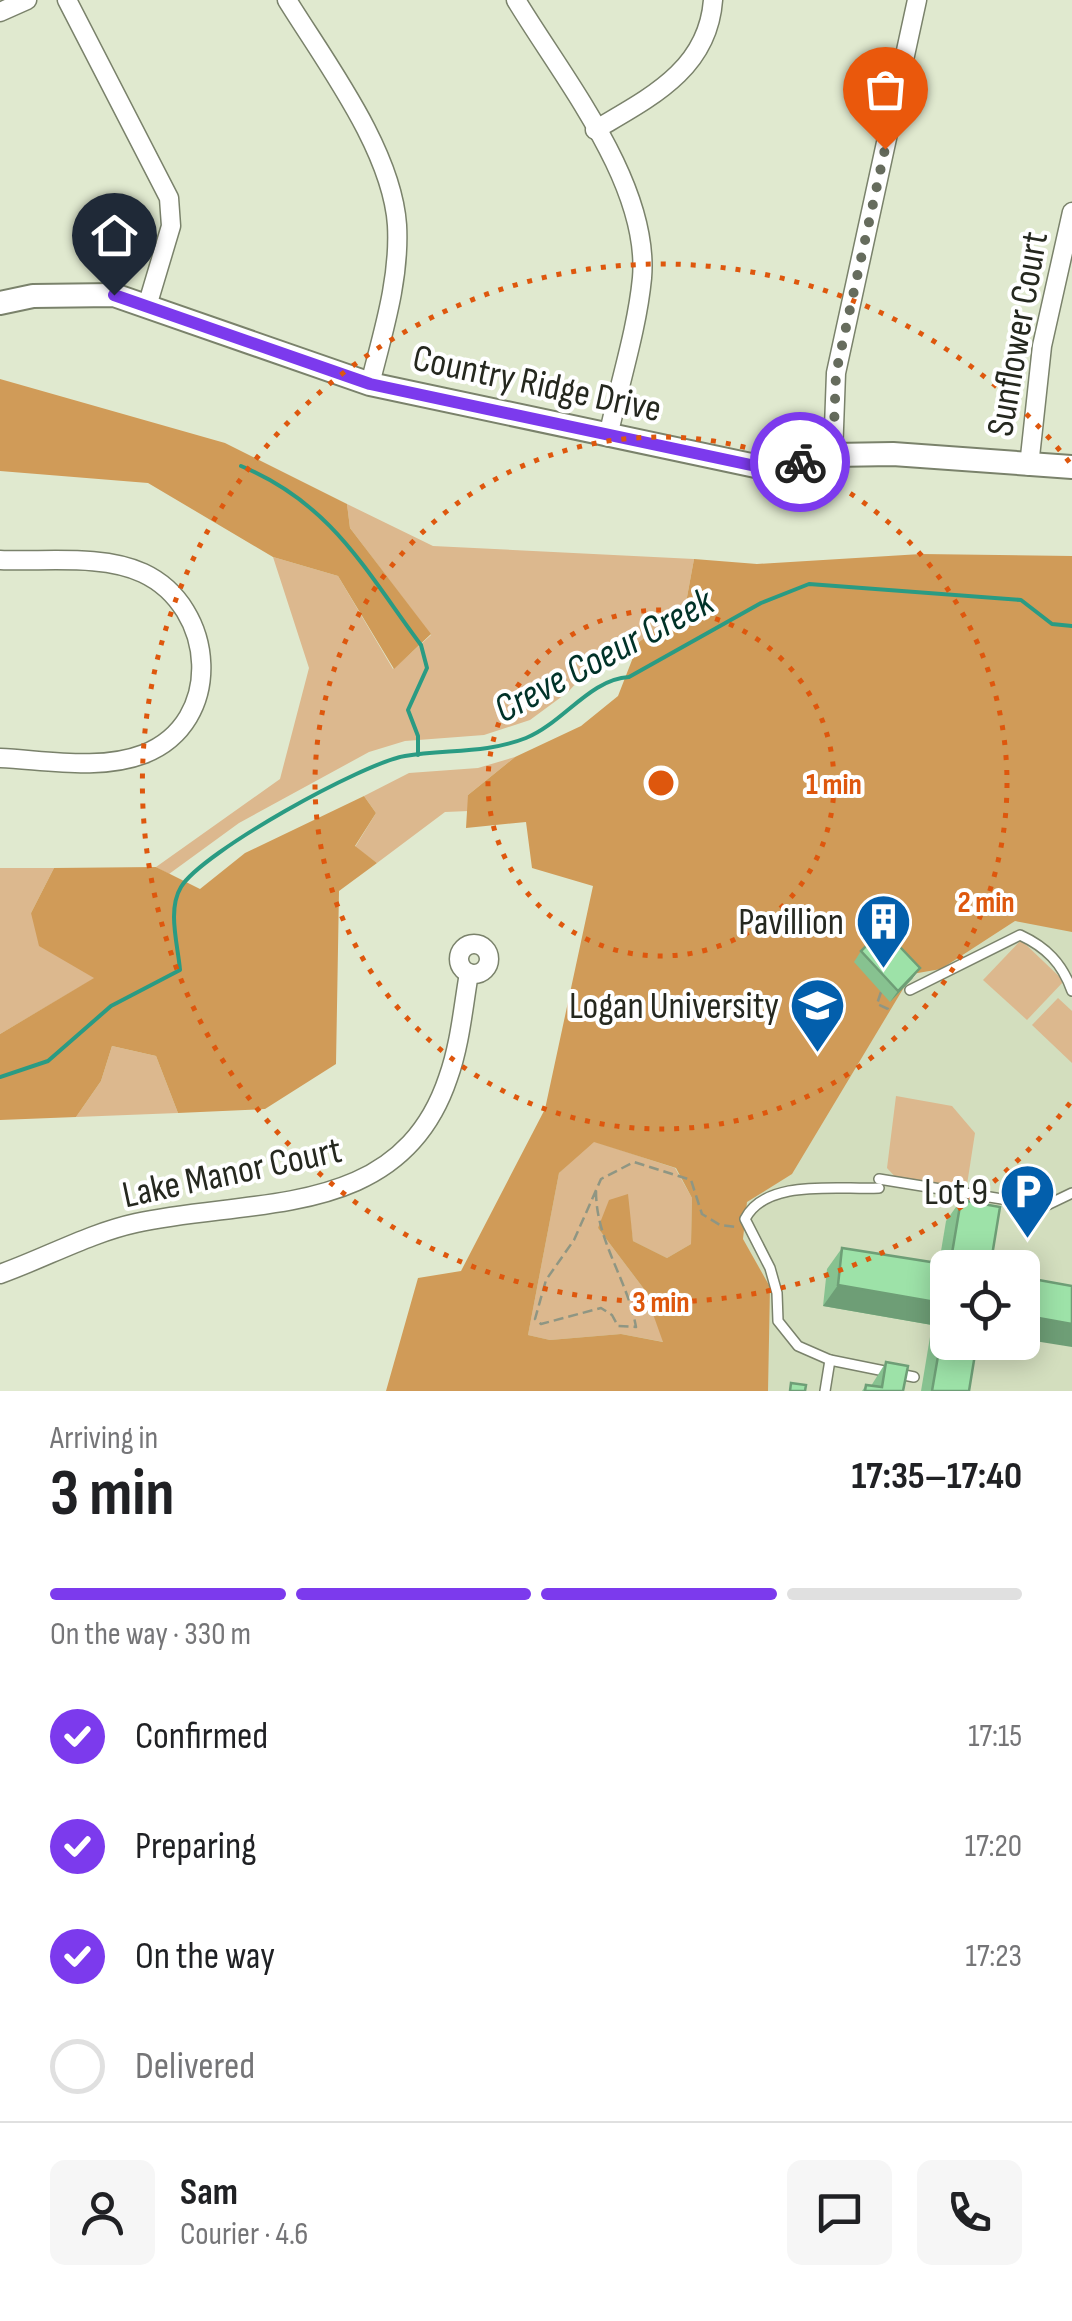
<!DOCTYPE html>
<meta charset="utf-8">
<style>
:root{--surface:#fff;--page:#f6f6f6;--text:#202124;--muted:#757577;--line:#e0e0e0;--accent:#7c3aed}
body{margin:0;font-family:"Sofia Sans Condensed",sans-serif;background:var(--page);color:var(--text);height:100vh;display:flex;flex-direction:column;font-size:38px;white-space:nowrap}
*{box-sizing:border-box;margin:0}
p{font-size:32px;color:var(--muted)}
.icon{flex:none;width:55px;height:55px;fill:none;stroke:currentColor;stroke-width:2;stroke-linecap:round;stroke-linejoin:round}
.map{position:relative;height:1391px;overflow:hidden}
.sheet{display:flex;flex-direction:column;background:var(--surface);flex:1}
.sheet>*{flex:none}
.controls{position:absolute;left:930px;top:1250px;display:grid;gap:20px}
.controls a{display:grid;place-items:center;width:110px;height:110px;border-radius:15px;background:var(--surface);box-shadow:0 5px 25px #0003;font-size:50px}
.pin{position:absolute;display:grid;place-items:center;width:85px;height:85px;color:#fff;margin:-102px -42px;border-radius:50% 50% 50% 0;rotate:-45deg;box-shadow:0 0 10px #0007}
.pin .icon{rotate:45deg}
.courier{position:absolute;display:grid;place-items:center;width:100px;height:100px;margin:-50px;border:8px solid #7c3aed;border-radius:50%;background:#fff;color:#222;box-shadow:0 2px 12px #0007}
.headline em{font-style:normal;font-weight:700}
.headline div{display:flex;flex-direction:column-reverse}
.headline{display:flex;align-items:center;justify-content:space-between;height:170px;padding:0 50px}
h1{font-size:65px;font-weight:700;line-height:75px}
.bar{display:grid;grid-template-columns:repeat(4,1fr);gap:15px 10px;align-content:center;height:120px;padding:0 50px}
.bar i{height:12px;border-radius:8px;background:var(--line)}
.bar .active{background:var(--accent)}
.bar p{grid-column:span 4}
.line{display:flex;align-items:center;gap:25px;padding:0 50px;border-top:2px solid var(--line)}
.line div{flex:1}
.round{display:grid;place-items:center;flex:none;width:105px;height:105px;border-radius:15px;background:var(--page)}
ol{padding:0 50px;list-style:none}
li{display:flex;align-items:center;gap:30px;height:110px}
li p{margin-inline-start:auto}
li .icon{padding:10px;border-radius:50%;background:var(--accent);color:#fff;stroke-width:4}
li:last-child{color:var(--muted)}
li i{width:55px;height:55px;border:5px solid var(--line);border-radius:50%}
.map>svg:first-child{display:block}
.built{fill:#d3debe;fill-rule:evenodd}
.green{fill:#dcb88e}
.forest{fill:#d09b58;fill-rule:evenodd}
.lines{fill:none;stroke-linecap:round;stroke-linejoin:round}
.stream{stroke:#2a9b83;stroke-width:4}
.service-casing{stroke:#7a826b;stroke-width:12}
.minor-casing{stroke:#7a826b;stroke-width:21}
.tertiary-casing{stroke:#7a826b;stroke-width:26}
.path{stroke:#8f9683;stroke-width:2.5;stroke-dasharray:10 5;stroke-linecap:butt}
.service{stroke:#fff;stroke-width:9}
.minor{stroke:#fff;stroke-width:18}
.tertiary{stroke:#fff;stroke-width:22}
.wall{fill:#87c290}
.shaded-wall{fill:#6e9e76}
.building{fill:#9de2a8;stroke:#6e9e76;stroke-width:2.5}
.done{stroke:#666c5d;stroke-width:10;stroke-dasharray:0 18}
.route{stroke:#7c3aed;stroke-width:12}
.ring{fill:none;stroke:#de570d;stroke-width:5;stroke-dasharray:5 10}
.labels{text-anchor:middle;dominant-baseline:central;stroke-width:8;stroke-linejoin:round;paint-order:stroke}
.street-label{font-size:38px;fill:#25281f;stroke:#fff}
.poi-label{font-size:38px;fill:#25281f;stroke:#fff;text-anchor:end}
.water-label{font-size:40px;font-style:italic;fill:#003228;stroke:#fff}
.centre{fill:#de570d;stroke:#fff;stroke-width:5}
.ring-label{font-size:30px;text-anchor:middle;font-weight:bold;fill:#de570d;stroke:#fff;stroke-width:8;stroke-linejoin:round;paint-order:stroke}
</style>
<div class="map">
<svg width="1072" height="1391" viewBox="0 0 1072 1391">
<rect width="100%" height="100%" fill="#e0e9cf"/>
<path class="built" d="M630,744l442,99v548h-579zM948,1268h74v74h-74z"/>
<g class="green">
<polygon points="347,504 433,546 694,559 685,608 639,642 592,666 568,692 530,720 484,735 405,741 369,752 239,823 169,874 156,867 280,779 309,668 273,557 338,576 393,669 431,635 350,528"/>
<polygon points="515,757 468,795 469,811 445,812 377,863 355,847 376,813 364,796 409,773 478,768"/>
<polygon points="0,868 54,868 31,913 95,978 0,1034"/>
<polygon points="1021,940 1064,981 1027,1020 983,980"/>
<polygon points="1058,998 1072,1011 1072,1063 1032,1025"/>
<polygon points="112,1046 156,1056 178,1113 76,1117 101,1081"/>
<polygon points="896,1096 952,1106 975,1133 966,1191 898,1180 887,1168"/>
<polygon points="593,1141 675,1168 692,1198 691,1244 667,1258 633,1241 627,1195 598,1228 644,1289 664,1342 621,1334 550,1340 528,1335 559,1173"/>
</g>
<g class="forest">
<polygon points="0,379 225,443 347,504 350,528 431,634 394,669 338,576 273,557 148,483 0,471"/>
<path d="M921,554l151,2v376l-57,-11 -74,48 -29,5 -120,200 -45,28 -4,37 27,48 -2,104h-382l32,-113 43,-7 84,-162 48,-223 -61,-18 -6,-46 -60,6 2,-33 47,-38 66,-31 37,-30 21,-54 46,-34 9,-49 63,5zM594,1142l82,26 16,30 -1,46 -24,14 -34,-17 -5,-47 -19,6 -11,28 46,61 19,53 -42,-8 -71,6 -22,-5 31,-162z"/>
<polygon points="364,796 376,813 355,846 377,863 339,891 336,1064 265,1109 178,1113 156,1056 112,1046 101,1081 76,1117 0,1120 0,1034 94,978 39,946 31,913 54,868 156,867 200,889 245,853"/>
</g>
<g class="lines">
<g class="stream">
<path d="M241,466c91,38 124,104 180,179l6,23 -19,42 10,26v19"/>
<path d="M0,1077l48,-16 63,-55 69,-36c-2,-25 -13,-60 1,-83 21,-35 182,-124 224,-131 42,-7 80,-2 121,-18 37,-15 64,-59 103,-61l132,-74 48,-19 212,16 31,24 20,2"/>
</g>
<defs>
<g id="service">
<path d="M910,990l110,-55c26,12 42,28 52,56"/>
<polyline points="879,1179 1045,1206 1072,1193"/>
<path d="M830,1360l-32,-14 -20,-25 -1,-28 -7,-25 -25,-49c21,-41 93,-29 134,-31"/>
<polyline points="825,1391 830,1360 914,1377"/>
</g>
<g id="minor">
<polyline points="67,0 169,198 171,226 148,303"/>
<path d="M287,0c39,63 105,150 110,225 3,54 -14,107 -27,159"/>
<path d="M516,0c47,78 134,184 126,278 -5,52 -23,107 -34,159"/>
<polyline points="0,12 27,0"/>
<path d="M595,130c54,-32 113,-60 118,-130"/>
<polyline points="833,455 836,373 917,0"/>
<polyline points="1029,466 1042,346 1072,212"/>
<path d="M0,560c44,2 103,-6 143,13 73,34 82,149 1,181 -44,17 -99,6 -144,4"/>
<circle cx="474" cy="959" r="15"/>
<path d="M0,1274c45,-16 90,-41 136,-51 118,-26 264,-2 312,-145 12,-33 15,-70 21,-105"/>
</g>
<polyline id="tertiary" points="0,303 33,296 114,295 370,384 765,468 833,455 893,454 1072,467"/>
</defs>
<use href="#service" class="service-casing"/>
<use href="#minor" class="minor-casing"/>
<use href="#tertiary" class="tertiary-casing"/>
<g class="path">
<polyline points="881,992 877,1004 888,1009 887,1013"/>
<path d="M596,1191c0,50 31,87 40,136l-18,-1 -6,-11 -11,-7 -60,16 -6,-5 11,-39 28,-40 27,-61 33,-17 57,18 11,34 18,11 17,2"/>
</g>
<use href="#service" class="service"/>
<use href="#minor" class="minor"/>
<use href="#tertiary" class="tertiary"/>
</g>
<g class="wall">
<polygon points="861,951 920,968 912,979 890,1002 854,962"/>
<polygon points="961,1200 969,1391 921,1391 932,1325 823,1306 827,1269 842,1248 939,1263 946,1221"/>
<polygon points="886,1362 903,1391 862,1391 866,1385 871,1386"/>
</g>
<g class="shaded-wall">
<polygon points="920,968 912,979 890,1002 898,991"/>
<polygon points="838,1285 947,1304 932,1325 823,1306"/>
<polygon points="1022,1315 1072,1324 1072,1347 1022,1339"/>
</g>
<g class="building">
<polygon points="883,929 920,968 898,991 861,951"/>
<polygon points="961,1200 1000,1207 990,1268 948,1268 948,1342 977,1342 969,1391 932,1391 947,1304 838,1285 842,1248 950,1265"/>
<polygon points="1022,1277 1072,1286 1072,1324 1022,1315"/>
<polygon points="886,1362 908,1366 903,1391 865,1391 866,1385 882,1387"/>
<polygon points="791,1383 806,1385 805,1391 790,1391"/>
</g>
<g class="lines">
<polyline class="done" points="800,462 833,455 836,373 885,149"/>
<polyline class="route" points="114,295 370,384 765,468 800,462"/>
</g>
<g class="ring">
<circle cx="661" cy="783" r="173"/>
<circle cx="661" cy="783" r="346"/>
<path d="M1070 1103A519 519 0 1 1 1070 463"/>
</g>
<defs>
<symbol id="building-pin" viewBox="-11 -11 22 30"><path d="M0 17L-7.5 6A9.5 9.5 0 1 1 7.5 6Z" fill="#035fac" stroke="#fff"/><path d="M-4-6H4V6H1V3H-1V6H-4ZM-2.5-4.3h1.7v1.8h-1.7ZM.8-4.3h1.7v1.8H.8ZM-2.5-1h1.7V.8h-1.7ZM.8-1h1.7V.8H.8Z" fill="#fff"/></symbol>
<symbol id="university-pin" viewBox="-11 -11 22 30"><path d="M0 17L-7.5 6A9.5 9.5 0 1 1 7.5 6Z" fill="#035fac" stroke="#fff"/><path d="M0-5L7-2L0 1L-7-2ZM-4 1L0 2.5L4 1V4Q0 6-4 4Z" fill="#fff"/></symbol>
<symbol id="parking-pin" viewBox="-11 -11 22 30"><path d="M0 17L-7.5 6A9.5 9.5 0 1 1 7.5 6Z" fill="#035fac" stroke="#fff"/><path d="M-3.5-5.5H1a3.5 3.5 0 0 1 0 7H-1V5.5H-3.5ZM-1-3.4V-.6H.8a1.4 1.4 0 0 0 0-2.8Z" fill="#fff"/></symbol>
</defs>
<g fill-rule="evenodd">
<use href="#building-pin" x="852" y="890" width="63" height="86"/>
<use href="#university-pin" x="786" y="974" width="63" height="86"/>
<use href="#parking-pin" x="996" y="1160" width="63" height="86"/>
</g>
<g class="labels">
<g class="street-label">
<text transform="translate(1018 334) rotate(-80)">Sunflower Court</text>
<text transform="translate(537 384) rotate(12)">Country Ridge Drive</text>
<text transform="translate(232 1173) rotate(-12)">Lake Manor Court</text>
</g>
<g class="poi-label">
<text x="844" y="922">Pavillion</text>
<text x="779" y="1006">Logan University</text>
<text x="988" y="1192">Lot 9</text>
</g>
<g class="water-label">
<text transform="translate(604 656) rotate(-28)">Creve Coeur Creek</text>
</g>
</g>
<circle cx="661" cy="783" r="15" class="centre"/>
<g class="ring-label">
<text x="834" y="794">1 min</text>
<text x="986" y="912">2 min</text>
<text x="661" y="1312">3 min</text>
</g>
</svg>
<div class="controls">
<a><svg class="icon" aria-label="locate" viewBox="0 0 24 24"><circle cx="12" cy="12" r="6"/><path d="M12 2v4M12 18v4M2 12h4M18 12h4"/></svg></a>
</div>
<div class="pin" style="left:885px;top:149px;background:#ea580c"><svg class="icon" aria-label="bag" viewBox="0 0 24 24"><path d="M5 8h14l-1 12H6zM9 8a3 3 0 0 1 6 0"/></svg></div>
<div class="pin" style="left:114px;top:295px;background:#1f2937"><svg class="icon" aria-label="home" viewBox="0 0 24 24"><path d="M3 11l9-7 9 7M6 9v11h12V9"/></svg></div>
<div class="courier" style="left:800px;top:462px"><svg class="icon" aria-label="bike" viewBox="0 0 24 24"><circle cx="6" cy="16" r="4"/><circle cx="18" cy="16" r="4"/><path d="M6 16l4-8h5l3 8M10 8l3 8H6M13 5h3"/></svg></div>
</div>
<section class="sheet">
<div class="headline"><div><h1>3 min</h1><p>Arriving in</p></div><em>17:35–17:40</em></div>
<div class="bar"><i class="active"></i><i class="active"></i><i class="active"></i><i></i><p>On the way · 330 m</p></div>
<ol>
<li><svg class="icon" aria-label="check" viewBox="0 0 24 24"><path d="M5 12l5 5 9-10"/></svg>Confirmed<p>17:15</p></li>
<li><svg class="icon" aria-label="check" viewBox="0 0 24 24"><path d="M5 12l5 5 9-10"/></svg>Preparing<p>17:20</p></li>
<li><svg class="icon" aria-label="check" viewBox="0 0 24 24"><path d="M5 12l5 5 9-10"/></svg>On the way<p>17:23</p></li>
<li><i></i>Delivered</li>
</ol>
<div class="line" style="height:180px"><a class="round"><svg class="icon" aria-label="person" viewBox="0 0 24 24"><circle cx="12" cy="8" r="4"/><path d="M4 21q1-7 8-7t8 7"/></svg></a><div><b>Sam</b><p>Courier · 4.6</p></div><a class="round"><svg class="icon" aria-label="chat" viewBox="0 0 24 24"><path d="M4 5h16v11H9l-5 4z"/></svg></a><a class="round"><svg class="icon" aria-label="phone" viewBox="0 0 24 24"><path d="M5 4h4l2 5-3 2q2 4 5 5l2-3 5 2v4C11 20 4 13 5 4z"/></svg></a></div>
</section>
